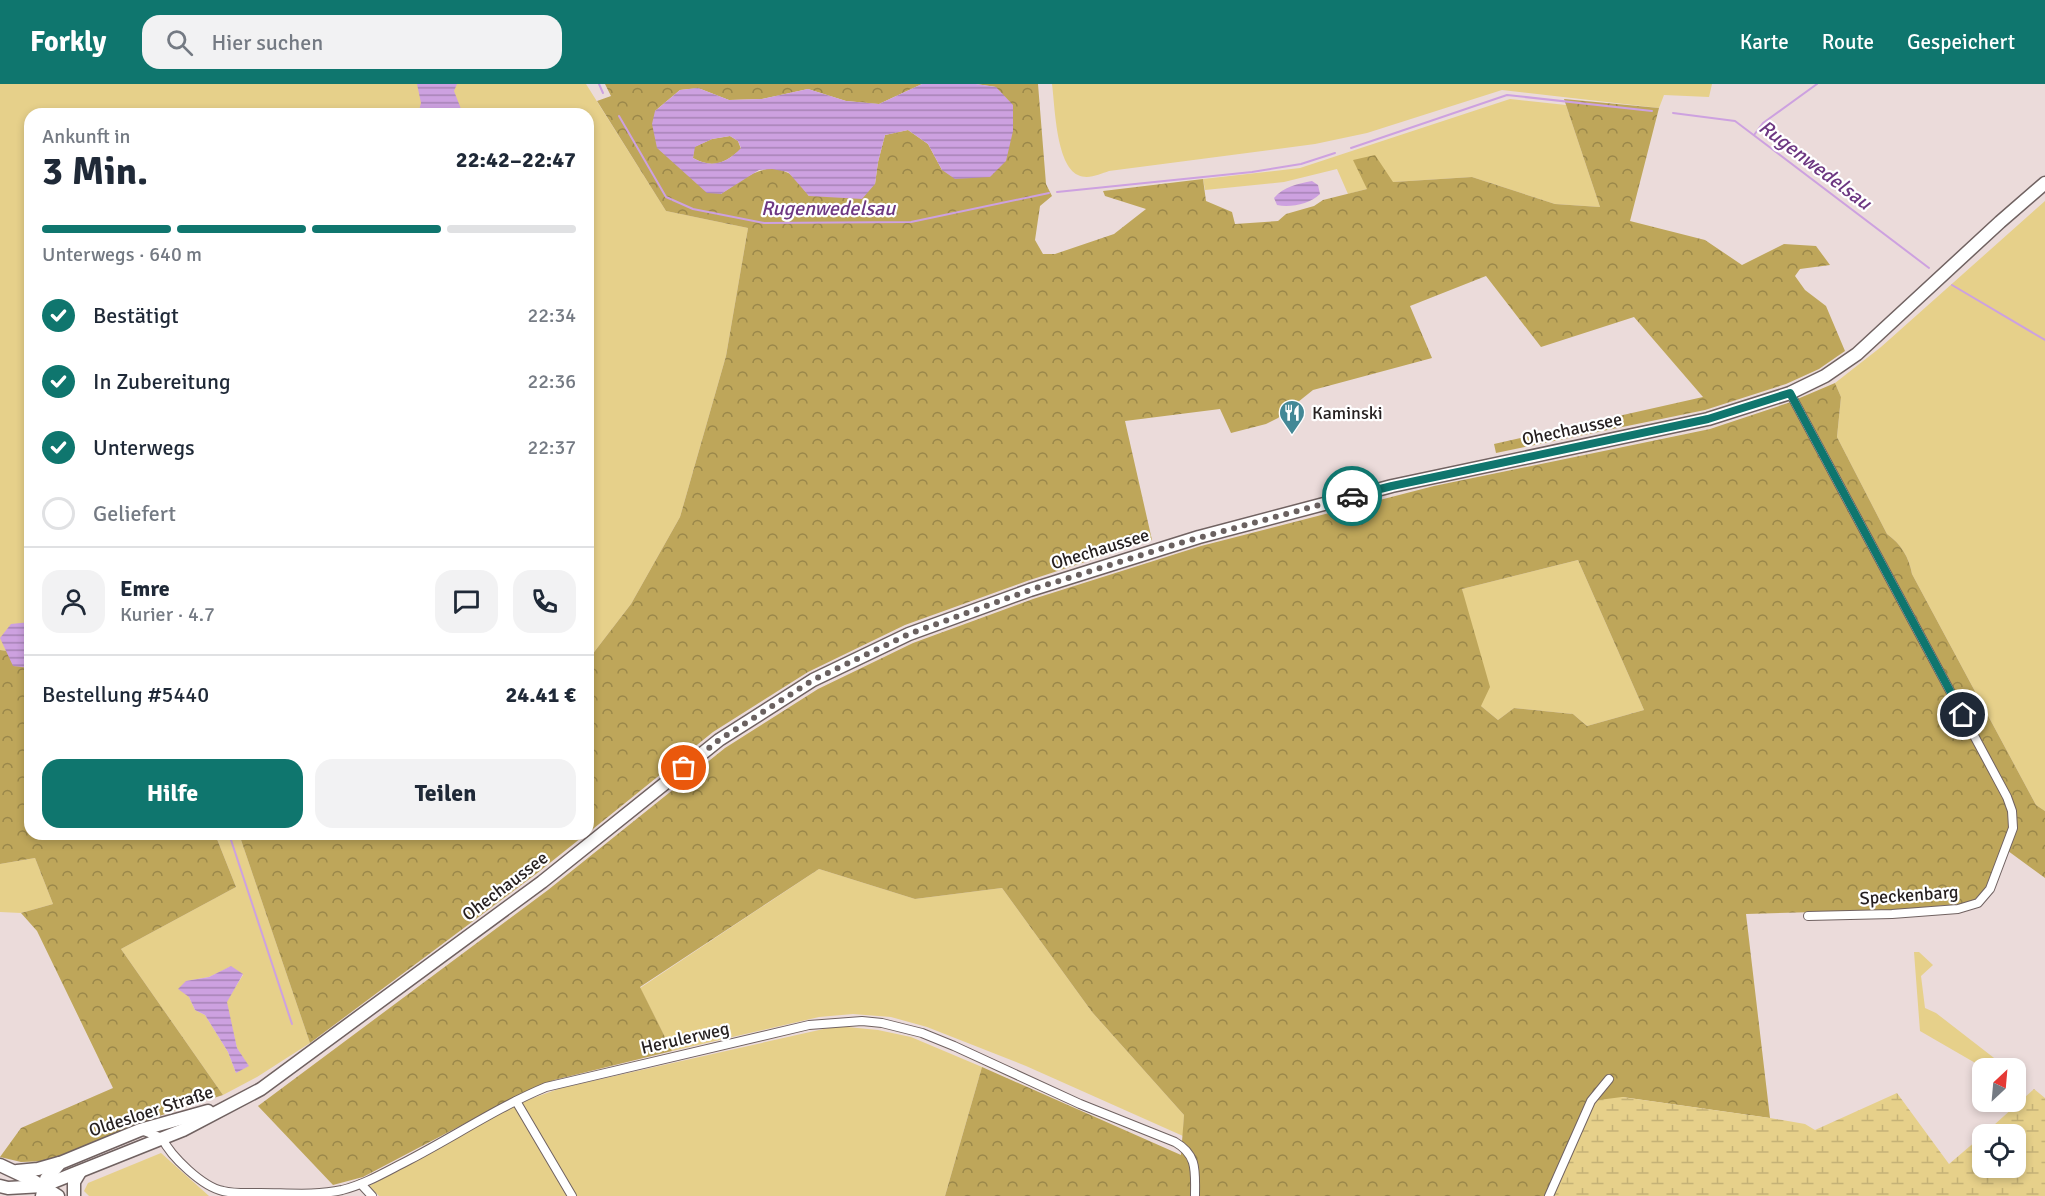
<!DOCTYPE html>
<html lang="de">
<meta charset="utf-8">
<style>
:root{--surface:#fff;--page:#f2f2f3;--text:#1f2937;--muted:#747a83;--line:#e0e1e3;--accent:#0f766e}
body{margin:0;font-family:Signika,sans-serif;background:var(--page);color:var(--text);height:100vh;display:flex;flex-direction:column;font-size:22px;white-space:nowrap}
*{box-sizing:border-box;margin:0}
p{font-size:20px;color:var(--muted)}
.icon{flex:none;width:33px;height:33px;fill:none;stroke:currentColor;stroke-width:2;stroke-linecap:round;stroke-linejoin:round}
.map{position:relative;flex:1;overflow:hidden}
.details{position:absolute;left:24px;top:24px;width:570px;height:732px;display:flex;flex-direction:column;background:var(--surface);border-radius:18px;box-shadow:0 3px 9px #0003}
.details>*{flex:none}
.needle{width:39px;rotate:26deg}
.tools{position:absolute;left:1972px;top:974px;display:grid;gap:12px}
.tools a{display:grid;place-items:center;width:54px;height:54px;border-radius:12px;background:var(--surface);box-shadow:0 3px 9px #0003;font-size:30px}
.pin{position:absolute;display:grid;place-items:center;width:51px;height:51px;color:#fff;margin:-26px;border:3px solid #fff;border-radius:50%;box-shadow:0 2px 6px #0007}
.courier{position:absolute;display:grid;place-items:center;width:60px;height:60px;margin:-30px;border:4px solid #0f766e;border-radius:50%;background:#fff;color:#222;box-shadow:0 2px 8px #0007}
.summary em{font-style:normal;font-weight:700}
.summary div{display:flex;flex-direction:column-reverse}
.summary{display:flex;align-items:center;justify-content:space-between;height:102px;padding:0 18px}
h1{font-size:39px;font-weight:700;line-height:45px}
.bar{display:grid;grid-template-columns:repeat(4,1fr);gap:9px 6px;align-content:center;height:72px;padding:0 18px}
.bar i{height:8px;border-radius:4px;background:var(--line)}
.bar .selected{background:var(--accent)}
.bar p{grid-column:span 4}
.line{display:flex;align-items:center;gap:15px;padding:0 18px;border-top:2px solid var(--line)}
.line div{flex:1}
.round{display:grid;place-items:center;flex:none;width:63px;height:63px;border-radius:18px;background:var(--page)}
ol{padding:0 18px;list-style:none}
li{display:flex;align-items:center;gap:18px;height:66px}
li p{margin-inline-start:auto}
li .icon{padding:6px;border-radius:50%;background:var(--accent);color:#fff;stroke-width:4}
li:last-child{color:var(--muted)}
li i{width:33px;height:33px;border:3px solid var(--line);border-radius:50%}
.primary-button{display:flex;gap:12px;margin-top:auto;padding:12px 18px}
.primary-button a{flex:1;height:69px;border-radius:18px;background:var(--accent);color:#fff;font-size:24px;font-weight:700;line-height:69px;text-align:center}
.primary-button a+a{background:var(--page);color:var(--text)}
header{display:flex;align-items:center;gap:36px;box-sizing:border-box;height:84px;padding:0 30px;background:var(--accent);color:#fff}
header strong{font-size:28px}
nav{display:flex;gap:33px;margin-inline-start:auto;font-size:21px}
.search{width:420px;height:54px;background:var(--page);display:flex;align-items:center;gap:15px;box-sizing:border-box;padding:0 21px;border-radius:18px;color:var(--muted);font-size:22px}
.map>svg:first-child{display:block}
.green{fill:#e6d08a;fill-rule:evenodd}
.forest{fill:url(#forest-crowns);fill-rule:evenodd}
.wetland{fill:url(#wetland-marsh)}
.water{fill:url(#water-rules);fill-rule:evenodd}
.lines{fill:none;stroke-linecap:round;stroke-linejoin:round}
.stream{stroke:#cda1e0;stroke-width:2}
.minor-casing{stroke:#706261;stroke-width:10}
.primary-casing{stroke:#706261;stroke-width:15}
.minor{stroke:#fff;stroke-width:8}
.primary{stroke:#fff;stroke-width:12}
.done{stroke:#6a6160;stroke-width:6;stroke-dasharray:0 10.8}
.route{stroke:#0f766e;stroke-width:8}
.labels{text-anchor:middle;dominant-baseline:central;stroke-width:4.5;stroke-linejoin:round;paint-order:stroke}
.poi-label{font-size:18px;fill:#251f1f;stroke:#fff;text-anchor:start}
.street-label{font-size:18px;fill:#251f1f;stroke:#fff}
.water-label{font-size:20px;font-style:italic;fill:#6d3782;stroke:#fff}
</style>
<header>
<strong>Forkly</strong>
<div class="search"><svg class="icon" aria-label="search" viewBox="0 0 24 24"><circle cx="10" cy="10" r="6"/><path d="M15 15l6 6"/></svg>Hier suchen</div>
<nav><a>Karte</a><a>Route</a><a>Gespeichert</a></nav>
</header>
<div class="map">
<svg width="2045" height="1112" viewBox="0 0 2045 1112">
<defs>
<pattern id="forest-crowns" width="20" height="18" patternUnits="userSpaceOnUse" patternTransform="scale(1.5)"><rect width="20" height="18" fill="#bea65a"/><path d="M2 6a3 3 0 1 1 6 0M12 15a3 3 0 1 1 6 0" fill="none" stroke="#9a874a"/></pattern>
<pattern id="wetland-marsh" width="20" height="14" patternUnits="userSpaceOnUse" patternTransform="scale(1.5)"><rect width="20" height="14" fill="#e6d08a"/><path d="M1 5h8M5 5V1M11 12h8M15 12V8" fill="none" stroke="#c5b277"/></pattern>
<pattern id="water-rules" width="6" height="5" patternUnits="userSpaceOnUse" patternTransform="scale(1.5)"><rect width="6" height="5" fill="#cda1e0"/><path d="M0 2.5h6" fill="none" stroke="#a683b5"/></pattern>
</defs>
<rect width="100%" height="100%" fill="#ebdbda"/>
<g class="green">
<polygon points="0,0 586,0 666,127 748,144 726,272 680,433 631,520 588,576 588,30 30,30 30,570 0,566"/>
<path d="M1052,0h660l-3,13 -45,-2 -5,13 -157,-18 -135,43 -52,11 -206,27c-9,3 -21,9 -31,4 -22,-10 -23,-69 -26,-91z"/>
<polygon points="1510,15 1566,21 1600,123 1555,120 1472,93 1393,98 1348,110 1337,85 1284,98 1205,106 1203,95 1300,84"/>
<path d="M2045,117v610l-9,-6 -124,-231c-3,-17 -11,-30 -25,-40l-50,-97 4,-40 -6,-14 46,-36z"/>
<polygon points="1578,476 1644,626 1587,642 1573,630 1514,624 1498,636 1481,622 1462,505"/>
<path d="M215,750h24l71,209 -53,34 -34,18 -102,-146 115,-62zM230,883l13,8 -17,27 11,46 11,18 -12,7 -8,-21 -23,-37 -10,-5 -6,-13 -3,-16 23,-4z"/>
<polygon points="35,774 53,820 21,829 0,828 0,780"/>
<polygon points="819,785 915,815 1002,804 1092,928 1184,1031 1183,1052 1026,982 927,943 891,933 853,930 819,933 672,967 640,904"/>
<polygon points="1914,868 1919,868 1933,881 1921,892 1925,924 1936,929 2007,984 1984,984 1920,947"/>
<polygon points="837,942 878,946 911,953 982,983 945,1112 379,1112 369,1102 522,1018 561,1004"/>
<polygon points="161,1069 209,1112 89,1112 84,1107 88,1099"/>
</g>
<g class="forest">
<path d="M605,0h317l-43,20 -33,-3 -38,-12 -46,10 -33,1 -31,-12 -18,2 -25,21 66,83c20,-13 41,-33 65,-22 9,3 17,17 23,24l66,-12 3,-22 7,-27 23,-5 20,14 14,26 54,-83 -20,-3h62l8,100 6,12 -12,10 -5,34 8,14h12l59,-20 32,-25 -41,-13 -2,-5 100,-12 3,22 26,11 3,12 43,-3 8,-7 28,-8 9,-6 44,-11 -14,-29 22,-5 18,27 79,-5 83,27 45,3 -36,-108 95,9 -29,113 75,19 37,25 42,-21 32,2 14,19 -30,4 -5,7 10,14 21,16 19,45 -26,18 -33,15 -81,26 -209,43 -2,-9 209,-47 -69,-80 -93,30 -55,-71 -76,30 22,52 -119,32 -35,28 -12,6 -35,9 -11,-24 -95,12 27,119 -125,41 -122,44 -97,47 -95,60 -125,101v-173l43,-56 49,-87 46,-161 22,-128 -82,-17 -69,-110 14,-5z"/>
<path d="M730,52l8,5 3,8c-15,14 -29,20 -48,9l1,-11 18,-8z"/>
<path d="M1835,299l6,14 -4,40 50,97c14,10 22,23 25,40l124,231 9,6v67l-41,-30 -17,40 -16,15 -79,7 -146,4 24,204 -148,-21 -73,99h-604l37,-129 199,88 3,-40 -92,-103 -90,-124 -87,11 -96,-30 -179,118 32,64 -118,29 -35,15 -156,82 -30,8 -75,-79 290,-216 177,-142 93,-59 95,-46 120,-44 168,-53 233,-60 276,-57 78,-26zM1578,476l66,150 -57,16 -14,-12 -59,-6 -16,12 -17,-14 9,-19 -28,-98z"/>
<polygon points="0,566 30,570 30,750 215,750 236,803 121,865 223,1011 156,1033 46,1077 21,1078 0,1073 21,1044 113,1004 37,847 21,829 53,820 35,774 0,780"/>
<polygon points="239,750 586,750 536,790 310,959"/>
</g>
<polygon class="wetland" points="2034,1005 2045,1014 2045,1112 1549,1112 1591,1017 1622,1013 1770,1034 1805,1040 1815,1046 1897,1009 1949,1080 1983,1051 1983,1083 2016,1083 2016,1050 1984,1050"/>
<g class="water">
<polygon points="417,0 457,0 454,7 463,30 418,30 421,19"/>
<path d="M922,0h54l20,3 17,18v26l-7,30 -16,16 -35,2 -13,-9 -14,-26 -20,-14 -23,5 -7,27 -3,22 -13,15 -53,-3 -21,-24 -16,-3 -13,1 -38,24 -14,-1 -50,-45 -5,-24 3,-13 25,-21 18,-2 31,12 33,-1 46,-10 38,12 33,3zM730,52l8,5 3,7c-14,15 -29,21 -48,10l2,-11 17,-8z"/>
<path d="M1312,97l6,4 2,9c-10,10 -30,14 -43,11l-3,-7c10,-12 24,-14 38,-17z"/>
<polygon points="30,538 30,584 13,582 0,554 11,540"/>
<polygon points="231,882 243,890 227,918 237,964 249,982 236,989 228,968 205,931 195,926 189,913 178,905 186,897 209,893"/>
</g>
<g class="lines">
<g class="stream">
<polyline points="599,0 603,9"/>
<polyline points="1673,29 1735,37 1929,184"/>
<polyline points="619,32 666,113 693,125 764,139 911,138 1049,109"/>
<polyline points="1754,51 1763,39 1817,0"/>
<polyline points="1351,64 1507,11 1652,27"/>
<polyline points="1057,108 1252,88 1301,80 1335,69"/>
<polyline points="1952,201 2045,256"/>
<polyline points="229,750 292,940"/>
</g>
<defs>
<g id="minor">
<polyline points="1790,309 2007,713 2012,727 2013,744 1990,805 1978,819 1958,825 1892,830 1808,832"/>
<polyline points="516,1017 572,1112"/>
<path d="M144,1047l18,7c9,19 41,49 61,53 12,3 25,2 37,2 27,0 55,3 82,-3 24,-6 45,-19 67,-30 46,-24 89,-53 137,-73l263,-62 53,-4 20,2 40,10 32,13 126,58 95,38c23,13 20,30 20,54"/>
<polyline points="361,1100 372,1112"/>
<polyline points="1549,1112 1591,1017 1609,995"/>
</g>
<g id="primary">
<polyline points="0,1081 34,1097 58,1112"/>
<polyline points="17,1087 38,1085 59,1079"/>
<polyline points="0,1102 8,1104 43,1102 183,1046 261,1005 542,798 719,656 813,596 909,550 1030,506 1199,453 1392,402 1708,335 1790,309 1825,292 1857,270 2000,138 2045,99"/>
<polyline points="42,1112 46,1095 60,1079 140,1046 208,1027"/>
<polyline points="74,1112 74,1098 80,1088"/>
</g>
</defs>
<use href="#minor" class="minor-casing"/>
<use href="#primary" class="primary-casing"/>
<use href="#minor" class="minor"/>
<use href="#primary" class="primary"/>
</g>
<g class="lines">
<polyline class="done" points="684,684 719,656 813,596 909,550 1030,506 1180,459 1352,412"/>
<polyline class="route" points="1352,412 1392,402 1708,335 1790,309 1963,631"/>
</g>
<defs>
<symbol id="restaurant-pin" viewBox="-11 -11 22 30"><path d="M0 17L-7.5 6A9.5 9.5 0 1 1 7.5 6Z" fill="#438896" stroke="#fff"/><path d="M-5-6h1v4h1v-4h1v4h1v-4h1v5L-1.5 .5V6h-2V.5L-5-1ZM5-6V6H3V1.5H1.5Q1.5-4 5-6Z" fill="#fff"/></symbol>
</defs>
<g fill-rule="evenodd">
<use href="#restaurant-pin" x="1277" y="314" width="30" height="40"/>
</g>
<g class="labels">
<g class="poi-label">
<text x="1312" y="329">Kaminski</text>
</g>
<g class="street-label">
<text transform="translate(1572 345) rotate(-12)">Ohechaussee</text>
<text transform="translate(1100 465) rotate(-17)">Ohechaussee</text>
<text transform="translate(505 802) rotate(-37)">Ohechaussee</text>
<text transform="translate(1909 811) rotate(-4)">Speckenbarg</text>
<text transform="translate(685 954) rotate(-13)">Herulerweg</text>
<text transform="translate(151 1027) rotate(-18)">Oldesloer Straße</text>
</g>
<g class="water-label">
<text transform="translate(1815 81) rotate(37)">Rugenwedelsau</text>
<text x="828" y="124">Rugenwedelsau</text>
</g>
</g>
</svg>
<div class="tools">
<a><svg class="needle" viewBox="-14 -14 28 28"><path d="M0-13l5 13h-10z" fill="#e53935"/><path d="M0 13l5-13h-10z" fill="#747a83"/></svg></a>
<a><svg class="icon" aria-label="locate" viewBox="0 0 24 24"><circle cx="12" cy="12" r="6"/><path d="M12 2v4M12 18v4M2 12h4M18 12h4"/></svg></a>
</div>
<div class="pin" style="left:684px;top:684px;background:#ea580c"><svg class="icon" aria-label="bag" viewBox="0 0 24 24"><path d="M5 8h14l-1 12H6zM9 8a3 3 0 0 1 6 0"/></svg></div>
<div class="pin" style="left:1963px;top:631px;background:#1f2937"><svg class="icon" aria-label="home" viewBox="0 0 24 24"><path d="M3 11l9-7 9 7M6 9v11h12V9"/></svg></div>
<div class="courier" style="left:1352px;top:412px"><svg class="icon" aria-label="car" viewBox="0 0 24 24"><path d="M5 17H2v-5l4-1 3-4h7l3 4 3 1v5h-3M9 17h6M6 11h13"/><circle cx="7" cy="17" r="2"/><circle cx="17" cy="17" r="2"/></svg></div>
<section class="details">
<div class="summary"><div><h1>3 Min.</h1><p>Ankunft in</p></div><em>22:42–22:47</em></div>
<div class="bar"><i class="selected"></i><i class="selected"></i><i class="selected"></i><i></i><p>Unterwegs · 640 m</p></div>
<ol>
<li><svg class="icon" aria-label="check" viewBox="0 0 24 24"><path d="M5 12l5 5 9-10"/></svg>Bestätigt<p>22:34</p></li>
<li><svg class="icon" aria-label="check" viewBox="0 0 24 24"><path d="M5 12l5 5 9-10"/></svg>In Zubereitung<p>22:36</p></li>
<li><svg class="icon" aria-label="check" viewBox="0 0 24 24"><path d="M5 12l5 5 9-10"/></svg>Unterwegs<p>22:37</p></li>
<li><i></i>Geliefert</li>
</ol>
<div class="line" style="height:108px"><a class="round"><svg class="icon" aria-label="person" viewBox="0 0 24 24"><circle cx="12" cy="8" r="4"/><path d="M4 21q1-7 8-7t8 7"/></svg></a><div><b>Emre</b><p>Kurier · 4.7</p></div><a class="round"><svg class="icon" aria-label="chat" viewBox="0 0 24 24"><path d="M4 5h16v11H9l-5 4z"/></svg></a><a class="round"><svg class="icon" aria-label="phone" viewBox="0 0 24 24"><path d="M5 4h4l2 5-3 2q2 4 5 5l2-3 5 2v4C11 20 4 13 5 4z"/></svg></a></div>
<div class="line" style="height:78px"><div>Bestellung #5440</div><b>24.41 €</b></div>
<div class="primary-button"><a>Hilfe</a><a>Teilen</a></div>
</section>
</div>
